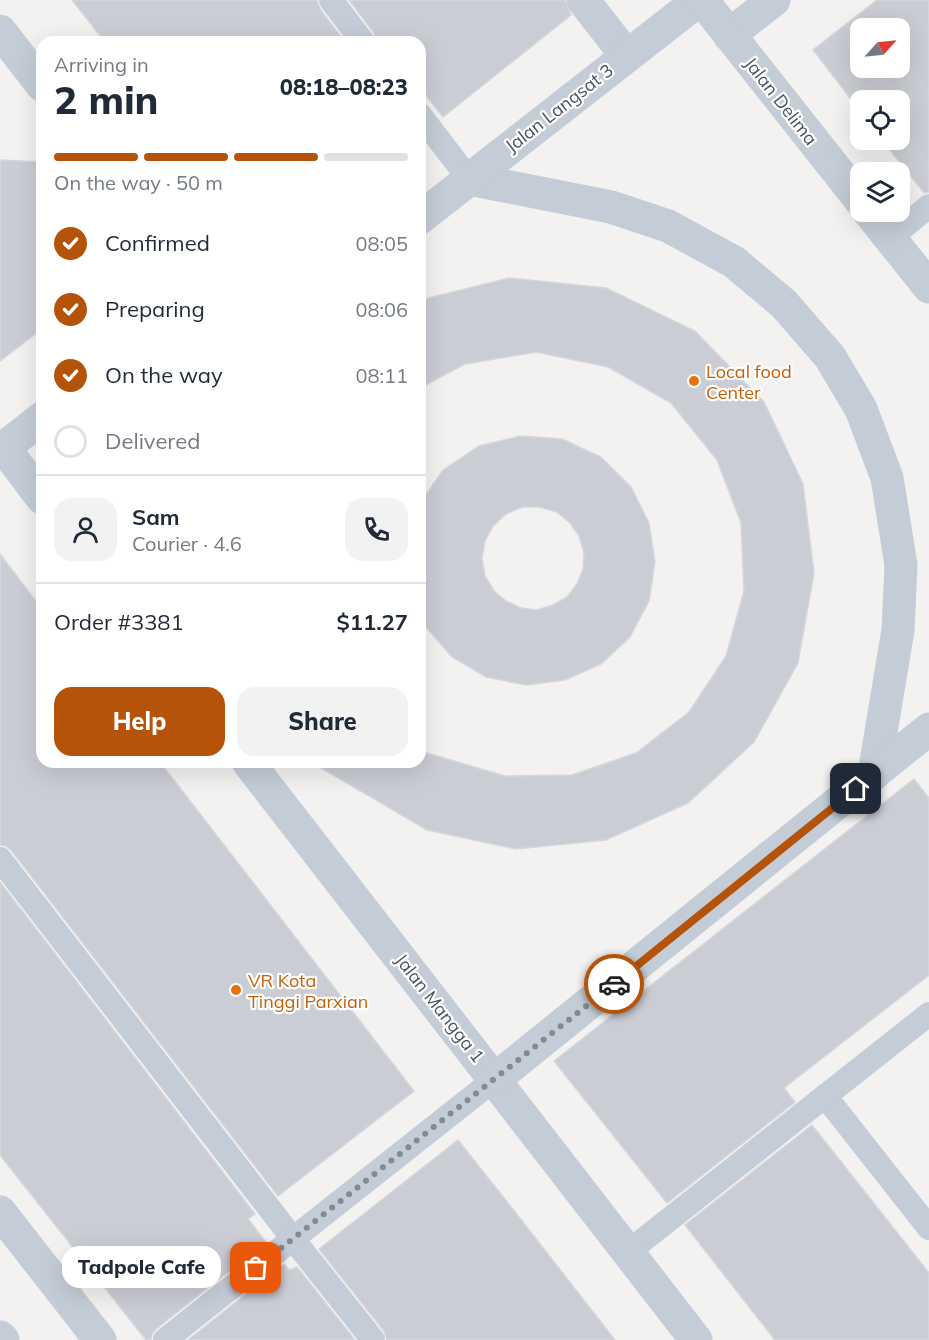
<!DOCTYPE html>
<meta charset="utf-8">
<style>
:root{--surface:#fff;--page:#f2f2f3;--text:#1f2937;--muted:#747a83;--line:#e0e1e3;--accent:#b45309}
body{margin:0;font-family:Mulish,sans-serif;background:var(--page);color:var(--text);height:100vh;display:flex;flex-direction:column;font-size:22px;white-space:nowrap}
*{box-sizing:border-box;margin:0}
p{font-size:20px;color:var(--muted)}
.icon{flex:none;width:33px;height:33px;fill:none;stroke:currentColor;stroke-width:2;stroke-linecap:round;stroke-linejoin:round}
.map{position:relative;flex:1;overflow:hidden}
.drawer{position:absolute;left:36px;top:36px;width:390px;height:732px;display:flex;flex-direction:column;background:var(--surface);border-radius:18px;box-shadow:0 6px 24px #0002}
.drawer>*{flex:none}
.needle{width:39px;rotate:63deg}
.buttons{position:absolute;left:850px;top:18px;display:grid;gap:12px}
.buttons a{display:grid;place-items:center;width:60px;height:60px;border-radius:12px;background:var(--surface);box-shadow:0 6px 24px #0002;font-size:30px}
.pin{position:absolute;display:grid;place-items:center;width:51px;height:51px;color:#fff;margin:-26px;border-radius:12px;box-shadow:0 3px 9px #0006}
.courier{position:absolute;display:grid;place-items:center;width:60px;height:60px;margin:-30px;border:4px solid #b45309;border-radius:50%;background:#fff;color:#222;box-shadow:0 2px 8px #0007}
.bubble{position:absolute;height:42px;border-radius:18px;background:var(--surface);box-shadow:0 6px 24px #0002;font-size:20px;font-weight:800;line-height:42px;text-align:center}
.head em{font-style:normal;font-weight:800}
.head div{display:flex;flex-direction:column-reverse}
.head{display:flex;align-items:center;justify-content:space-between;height:102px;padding:0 18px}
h1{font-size:39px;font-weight:800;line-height:45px}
.bar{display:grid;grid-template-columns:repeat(4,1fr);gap:9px 6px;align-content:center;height:72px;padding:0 18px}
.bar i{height:8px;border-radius:4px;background:var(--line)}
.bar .selected{background:var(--accent)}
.bar p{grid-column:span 4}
.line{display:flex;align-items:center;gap:15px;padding:0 18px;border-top:2px solid var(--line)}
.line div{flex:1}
.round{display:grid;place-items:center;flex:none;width:63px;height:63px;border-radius:18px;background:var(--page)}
ol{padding:0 18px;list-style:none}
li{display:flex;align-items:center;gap:18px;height:66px}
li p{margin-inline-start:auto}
li .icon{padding:6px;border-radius:50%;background:var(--accent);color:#fff;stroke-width:4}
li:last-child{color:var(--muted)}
li i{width:33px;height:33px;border:3px solid var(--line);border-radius:50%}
.action{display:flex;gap:12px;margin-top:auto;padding:12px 18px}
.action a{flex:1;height:69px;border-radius:18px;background:var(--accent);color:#fff;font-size:24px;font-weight:800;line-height:69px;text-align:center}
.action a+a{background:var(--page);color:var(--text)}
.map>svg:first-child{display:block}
.building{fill:#cbcdd4;stroke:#d5d7dd;stroke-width:1.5;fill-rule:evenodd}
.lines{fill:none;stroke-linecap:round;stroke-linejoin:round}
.service{stroke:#c4ccd7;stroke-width:24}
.minor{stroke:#c4ccd7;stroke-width:33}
.tertiary{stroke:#c4ccd7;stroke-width:33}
.done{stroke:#848a93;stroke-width:6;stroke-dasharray:0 10.8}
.route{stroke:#b45309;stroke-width:8}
.food-dot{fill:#e8710a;stroke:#fff;stroke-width:2}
.labels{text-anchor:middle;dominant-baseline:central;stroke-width:4.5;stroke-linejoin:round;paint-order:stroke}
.street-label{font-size:18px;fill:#475361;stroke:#fff}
.food-label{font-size:18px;fill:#c56008;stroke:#fff;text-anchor:start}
</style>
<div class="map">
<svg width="929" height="1340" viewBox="0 0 929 1340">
<rect width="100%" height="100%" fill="#f4f1f1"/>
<g class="building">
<polygon points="72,0 317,0 320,9 345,42 105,42"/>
<polygon points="349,0 565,0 571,15 443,117 420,88 420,42 377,42 374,33"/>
<path d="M877,0h52v192l-5,1 -42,-53h18v-40h-39v12l-48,-62zM861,28h39v40h-39z"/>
<polygon points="0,160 42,162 42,329 0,361"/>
<polygon points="509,278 606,288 695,331 764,402 803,484 814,573 798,663 754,742 688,803 606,840 516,849 427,830 311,762 420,762 420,751 505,776 572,775 636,753 689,712 726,656 744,591 741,523 717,460 671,403 608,367 536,352 465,364 420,388 420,300"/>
<path d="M520,436l42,3 39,18 30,30 18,36 6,39 -6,39 -19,36 -29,27 -36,16 -39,5 -40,-8 -34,-20 -26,-30 -6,-14v-110l23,-33 36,-24zM522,507h17l18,5 13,11 9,13 5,16 -1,17 -6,15 -10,13 -14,8 -16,5 -16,-2 -15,-7 -12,-10 -9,-15 -3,-18 3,-17 8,-15 13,-12z"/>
<polygon points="0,554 42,609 42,762 160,762 414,1091 278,1196 11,850 6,846 0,845"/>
<polygon points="914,779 929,798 929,975 784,1088 795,1102 667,1203 554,1061"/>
<polygon points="0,882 255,1214 248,1219 266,1242 156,1329 152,1334 151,1340 146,1340 0,1155"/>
<polygon points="812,1125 929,1273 929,1340 775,1340 685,1225"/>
<polygon points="458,1140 512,1208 615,1340 387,1340 384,1331 319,1249"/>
<polygon points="284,1264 289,1270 297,1267 355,1340 188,1340"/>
</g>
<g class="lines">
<g class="service">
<polyline points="331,0 363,42"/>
<polyline points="420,115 469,179"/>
<polyline points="890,238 929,206"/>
<polyline points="0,859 293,1239 373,1340"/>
<polyline points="825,1096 929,1228"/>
<polyline points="628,1252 929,1014"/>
<polyline points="165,1340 495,1079"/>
</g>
<g class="minor">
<polyline points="583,0 626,55"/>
<polyline points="0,31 42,85"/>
<polyline points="729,35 774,0"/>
<polyline points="469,179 611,207 668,226 734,262 784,304 830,357 861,409 887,478 901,565 898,630 874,774"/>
<polyline points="420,218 699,0"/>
<polyline points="4,448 42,498"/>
<polyline points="0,451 42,418"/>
<polyline points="248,762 696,1340"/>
<polyline points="495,1079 929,729"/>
<polyline points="0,1212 100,1340"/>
<polyline points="0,1337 3,1340"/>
</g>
<g class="tertiary">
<polyline points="702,0 861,201"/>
<polyline points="869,212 929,287"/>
</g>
</g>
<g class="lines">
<polyline class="done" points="256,1268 614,984"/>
<polyline class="route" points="614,984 856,789"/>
</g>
<g class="food-dot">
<circle cx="694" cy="381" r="6"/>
<circle cx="236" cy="990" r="6"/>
</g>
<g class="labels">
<g class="street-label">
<text transform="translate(781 101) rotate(52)">Jalan Delima</text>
<text transform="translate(559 108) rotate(-38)">Jalan Langsat 3</text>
<text transform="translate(440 1008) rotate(52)">Jalan Mangga 1</text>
</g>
<g class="food-label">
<text x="706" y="371">Local food<tspan x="706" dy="21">Center</tspan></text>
<text x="248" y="980">VR Kota<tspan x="248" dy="21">Tinggi Parxian</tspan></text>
</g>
</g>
</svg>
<div class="buttons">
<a><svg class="needle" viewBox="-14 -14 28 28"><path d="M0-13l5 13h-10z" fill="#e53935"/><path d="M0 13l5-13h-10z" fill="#747a83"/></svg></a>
<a><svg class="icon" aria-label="locate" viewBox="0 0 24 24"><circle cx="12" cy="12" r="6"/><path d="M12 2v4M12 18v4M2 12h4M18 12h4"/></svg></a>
<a><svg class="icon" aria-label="layers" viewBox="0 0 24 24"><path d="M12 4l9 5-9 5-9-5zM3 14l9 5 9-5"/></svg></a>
</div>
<div class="pin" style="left:256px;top:1268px;background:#ea580c"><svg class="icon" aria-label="bag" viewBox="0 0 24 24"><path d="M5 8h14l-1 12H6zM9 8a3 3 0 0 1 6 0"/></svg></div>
<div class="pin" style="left:856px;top:789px;background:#1f2937"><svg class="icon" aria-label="home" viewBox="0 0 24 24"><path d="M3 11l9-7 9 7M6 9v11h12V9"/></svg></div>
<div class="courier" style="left:614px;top:984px"><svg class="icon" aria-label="car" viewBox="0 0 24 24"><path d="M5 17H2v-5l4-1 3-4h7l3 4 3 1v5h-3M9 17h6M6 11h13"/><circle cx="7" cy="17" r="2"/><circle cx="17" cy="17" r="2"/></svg></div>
<div class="bubble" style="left:62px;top:1246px;width:159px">Tadpole Cafe</div>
<section class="drawer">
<div class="head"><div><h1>2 min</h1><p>Arriving in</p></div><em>08:18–08:23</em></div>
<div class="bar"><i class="selected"></i><i class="selected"></i><i class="selected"></i><i></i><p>On the way · 50 m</p></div>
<ol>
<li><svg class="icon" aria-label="check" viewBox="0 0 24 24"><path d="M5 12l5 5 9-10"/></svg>Confirmed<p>08:05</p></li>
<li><svg class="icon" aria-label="check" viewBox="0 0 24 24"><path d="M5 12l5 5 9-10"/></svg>Preparing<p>08:06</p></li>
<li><svg class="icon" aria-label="check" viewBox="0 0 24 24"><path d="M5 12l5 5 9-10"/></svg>On the way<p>08:11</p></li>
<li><i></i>Delivered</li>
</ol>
<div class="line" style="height:108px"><a class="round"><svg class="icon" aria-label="person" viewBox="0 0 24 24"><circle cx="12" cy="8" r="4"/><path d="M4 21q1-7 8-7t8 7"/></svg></a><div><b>Sam</b><p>Courier · 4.6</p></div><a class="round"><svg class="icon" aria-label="phone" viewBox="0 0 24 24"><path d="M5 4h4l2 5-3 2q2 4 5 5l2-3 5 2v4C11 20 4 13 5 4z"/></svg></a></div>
<div class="line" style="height:78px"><div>Order #3381</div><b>$11.27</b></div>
<div class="action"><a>Help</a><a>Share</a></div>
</section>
</div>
